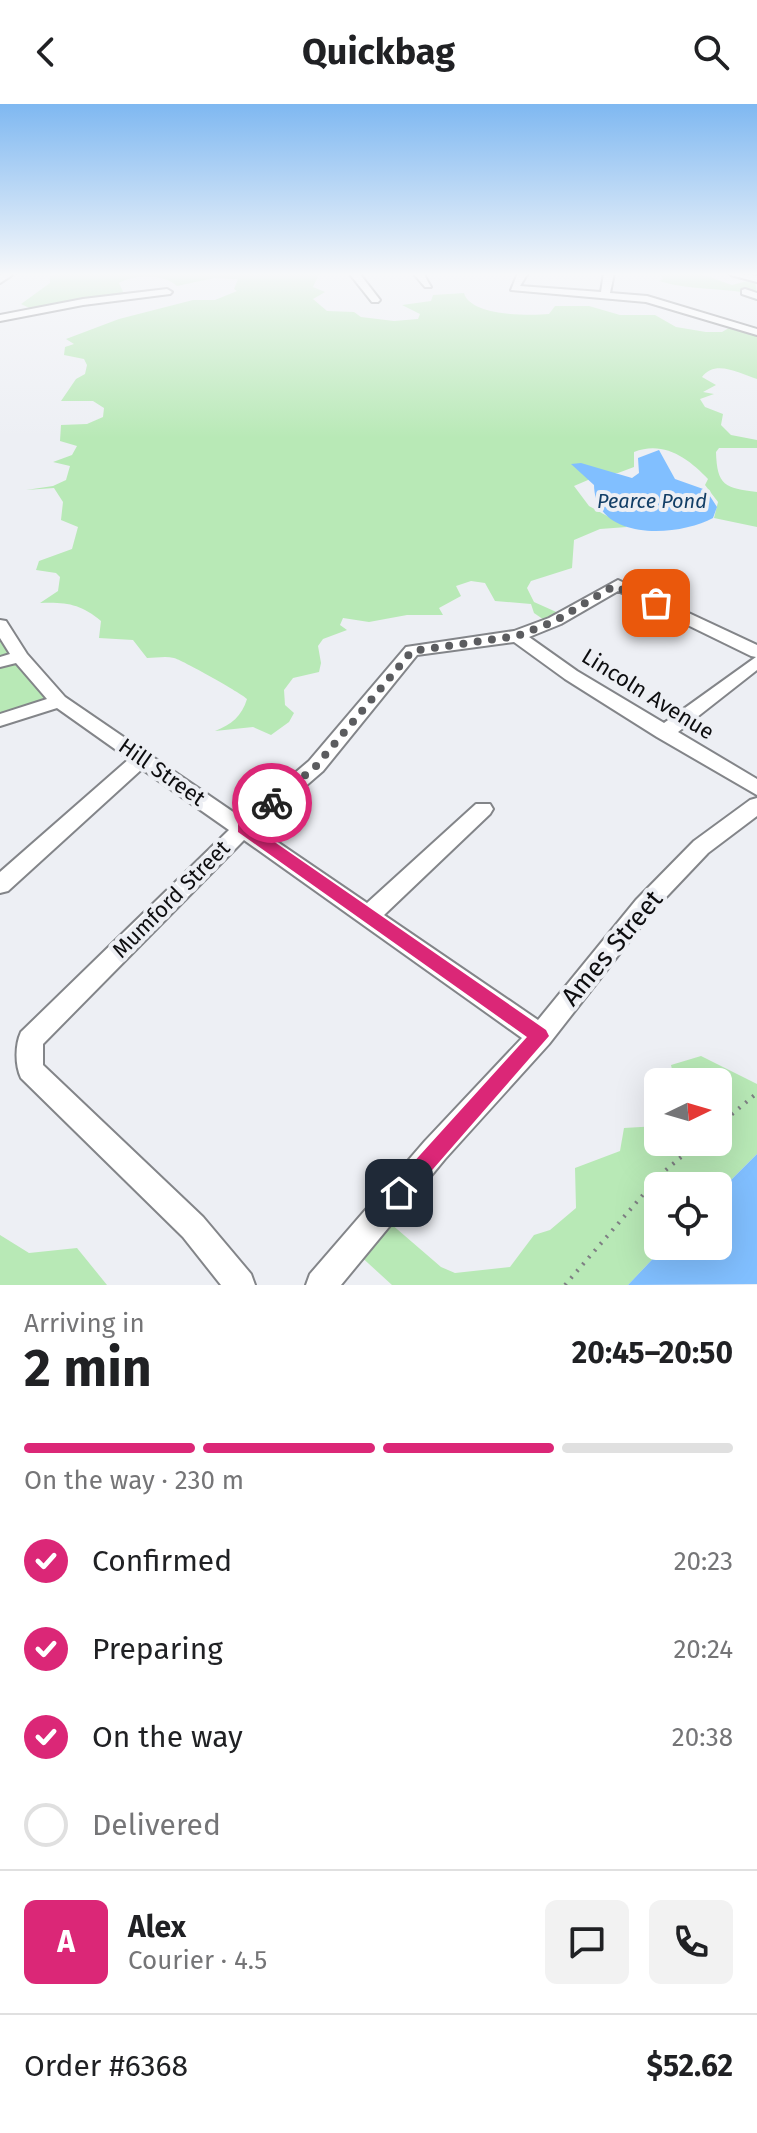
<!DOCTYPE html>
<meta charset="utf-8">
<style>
:root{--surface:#fff;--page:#f2f2f2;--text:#202124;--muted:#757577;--line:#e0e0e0;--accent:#db2777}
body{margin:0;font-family:"Fira Sans",sans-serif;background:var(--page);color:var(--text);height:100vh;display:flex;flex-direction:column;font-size:30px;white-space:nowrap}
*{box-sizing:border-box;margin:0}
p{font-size:26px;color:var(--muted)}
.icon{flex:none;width:44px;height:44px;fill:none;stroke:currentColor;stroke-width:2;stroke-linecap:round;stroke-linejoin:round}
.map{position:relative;height:1181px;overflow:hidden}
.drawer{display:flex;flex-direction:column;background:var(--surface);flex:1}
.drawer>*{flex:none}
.needle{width:52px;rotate:85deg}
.controls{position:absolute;left:644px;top:964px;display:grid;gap:16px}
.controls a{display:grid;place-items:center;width:88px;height:88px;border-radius:12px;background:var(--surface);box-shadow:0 8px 32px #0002;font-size:40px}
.pin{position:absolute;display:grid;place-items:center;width:68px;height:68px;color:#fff;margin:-34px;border-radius:16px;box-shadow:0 4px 12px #0006}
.courier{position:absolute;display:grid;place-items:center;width:80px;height:80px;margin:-40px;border:6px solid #db2777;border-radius:50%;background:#fff;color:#222;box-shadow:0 2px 10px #0007}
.overview em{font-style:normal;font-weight:700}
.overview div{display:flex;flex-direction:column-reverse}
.overview{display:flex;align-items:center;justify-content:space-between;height:136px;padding:0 24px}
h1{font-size:52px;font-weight:700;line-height:60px}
.bar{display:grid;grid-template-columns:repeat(4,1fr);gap:12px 8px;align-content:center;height:96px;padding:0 24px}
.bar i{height:10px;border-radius:6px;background:var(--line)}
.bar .selected{background:var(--accent)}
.bar p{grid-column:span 4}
.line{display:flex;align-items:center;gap:20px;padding:0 24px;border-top:2px solid var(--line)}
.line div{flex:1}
.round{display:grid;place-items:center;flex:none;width:84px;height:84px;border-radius:12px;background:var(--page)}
ol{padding:0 24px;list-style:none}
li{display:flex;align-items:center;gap:24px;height:88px}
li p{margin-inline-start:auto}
li .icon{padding:8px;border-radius:50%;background:var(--accent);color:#fff;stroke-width:4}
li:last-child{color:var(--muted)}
li i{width:44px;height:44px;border:4px solid var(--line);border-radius:50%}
header{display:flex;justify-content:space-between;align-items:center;height:104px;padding:0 24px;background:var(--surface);font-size:36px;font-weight:700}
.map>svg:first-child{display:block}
.green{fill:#b8e9b6}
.water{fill:#81bfff}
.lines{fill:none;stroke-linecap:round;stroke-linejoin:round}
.minor-casing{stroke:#838589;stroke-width:4}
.path{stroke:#7e7f83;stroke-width:4;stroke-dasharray:2 7;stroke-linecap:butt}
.minor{fill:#fff;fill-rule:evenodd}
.route{fill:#db2777}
.done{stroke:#5b5c5f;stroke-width:8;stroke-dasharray:0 14.4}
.labels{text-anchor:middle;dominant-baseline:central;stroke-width:8;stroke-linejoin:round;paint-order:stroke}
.far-water-label{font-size:20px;font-style:italic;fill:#123e66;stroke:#edeff4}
.street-label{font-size:22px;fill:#0d0d0f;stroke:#edeff4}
.near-street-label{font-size:26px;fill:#0d0d0f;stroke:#edeff4}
</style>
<header><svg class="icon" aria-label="back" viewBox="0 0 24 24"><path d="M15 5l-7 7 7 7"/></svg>Quickbag<svg class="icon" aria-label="search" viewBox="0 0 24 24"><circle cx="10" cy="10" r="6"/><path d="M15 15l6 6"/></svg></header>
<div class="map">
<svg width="757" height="1181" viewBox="0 0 757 1181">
<rect width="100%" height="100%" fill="#edeff4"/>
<g class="green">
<path d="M57,169h253l9,1 -6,13 12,5 -12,7 14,12 27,1 7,5 33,4 24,-2 2,-5 -18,-9 29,-4 2,-6 31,-2c6,23 65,23 85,21l6,-8h34l31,9h35l21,12 30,5h16l12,-7 23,7v47c-18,-6 -42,-20 -55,-2l14,8 -13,7 11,2 -14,5 5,8 18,7 -2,11 10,10 26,5v8h-38l-3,4c1,34 9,36 41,40v35l-43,-9 4,-16 -13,-17 3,-6c-19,-20 -44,-39 -74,-27v15l-16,6h-24l-6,7 -14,6 15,20 38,21 -27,2 -26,11 -2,28 -41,13 -4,7 7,14 29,13 -13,9 -16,-11 -3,-9 -36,-3 -10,-18 -14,-2 -15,5 5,10 -22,12 4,7h-36l-38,7 -26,-4 -3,7 7,5 -24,9 -5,7 3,17 -2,9 -26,6 -9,12 1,15 9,8 -5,9 -18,13 -18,-8 -38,4c16,-6 27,-15 32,-32 -4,-5 -67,-40 -73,-41 -9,-2 -18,0 -27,0l-14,-18 -34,-2 2,-17c-20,-17 -35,-19 -61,-18l18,-12 2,-14 -4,-4 -20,-3 3,-9 33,-12 6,-22 -17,-7 2,-18 -9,-14 -28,2 27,-4 13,-6 4,-14 -17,-4 19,-7 5,-9 -17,-5 1,-16 26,-1 16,-7 1,-9 -11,-7h-32l15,-22 9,-5 2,-9 -3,-6 -20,-4 1,-8 9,-3 -8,-5 53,-20 74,-19h22l22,-9 -3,-2 4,-10 -24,-1 -37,8c-13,-12 -43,-12 -58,-3l6,13 -89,15 -15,-7 29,-21v-7z"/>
<path d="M652,169h46l34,12 23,-6 2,16c-33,-8 -66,-4 -98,-14l4,-2 -2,-4z"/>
<polygon points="0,529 59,597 0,616"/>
<polygon points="701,952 757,980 757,1050 718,1089 718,1082 658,1082 658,1142 665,1142 628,1181 392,1181 357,1149 383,1113 441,1163 455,1169 510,1163 534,1131 550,1126 576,1104 575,1064 620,1047 624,1024 658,1022 658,1038 718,1038 718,978 675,978 671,961"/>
<polygon points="0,1131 29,1149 77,1144 107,1181 0,1181"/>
</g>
<g class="water">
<path d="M659,346l16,29 31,11 11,17 -4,11c-35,19 -118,24 -119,-33l-23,-21 10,-1 51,15 7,-5 -1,-15z"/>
<polygon points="757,1050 757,1180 628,1181 665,1142 718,1142 718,1089"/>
</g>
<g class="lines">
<defs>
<g id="minor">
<polygon points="4,169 15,169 0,179 0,172"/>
<polygon points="349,169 359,169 380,196 378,198 372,198"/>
<polygon points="413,169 423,169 431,183 425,183"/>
<polygon points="518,169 528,169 520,182 601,188 604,169 614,169 610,189 647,192 757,225 757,231 646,198 511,186"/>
<polygon points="729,169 757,172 757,178 731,171"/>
<polygon points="167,185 172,188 170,190 83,201 0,217 0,211 83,195"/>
<polygon points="745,185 757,189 757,195 742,190 742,186"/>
<path d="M618,476l139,65v25l-79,62 79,47v16l-100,-58 -92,-58 -51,-37 -97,13 -94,116 -66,57 110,75 109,-99h14l3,5 -3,5 -106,101 154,105 98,-120 58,-59 56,-41 7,-2v18l-49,37 -56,59 -103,132 -104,115 -104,126h-35l4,-11 115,-133 97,-103 -278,-198 -201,204v21l160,152 48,57 4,11h-34l-38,-48 -162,-159c-6,-13 -6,-33 0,-46l208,-202 -87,-61 -134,122 -8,2v-21l129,-113 -72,-51 -57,18v-12l47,-15 -31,-36 -16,4v-10l10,-3 -10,-16v-18l6,1 21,33 38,43 177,121 67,-57 97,-114 108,-16 35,-13zM618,487l133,65 5,1 -92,66 -87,-52 -48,-34 32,-13z"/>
</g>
</defs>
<use href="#minor" class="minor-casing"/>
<g class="path">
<polyline points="718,1022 757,989"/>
<polyline points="565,1181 661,1070 699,1038"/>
</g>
<use href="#minor" class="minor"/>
</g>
<linearGradient id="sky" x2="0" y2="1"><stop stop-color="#7fb8f1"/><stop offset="0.51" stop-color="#f7f8fa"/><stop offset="1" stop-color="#f7f8fa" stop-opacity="0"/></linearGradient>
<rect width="757" height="334" fill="url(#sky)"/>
<polygon class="route" points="272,694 277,696 277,703 253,723 546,926 549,932 406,1096 399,1099 392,1096 389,1089 392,1082 527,933 238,728 238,720"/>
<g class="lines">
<polyline class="done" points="272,699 316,662 412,547 517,532 555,517 614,482 656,499"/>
</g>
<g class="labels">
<g class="far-water-label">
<text x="652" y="397">Pearce Pond</text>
</g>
<g class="street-label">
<text transform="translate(648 590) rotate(32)">Lincoln Avenue</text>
<text transform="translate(162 668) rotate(35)">Hill Street</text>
<text transform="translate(171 795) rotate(-45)">Mumford Street</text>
</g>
<g class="near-street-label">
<text transform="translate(612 844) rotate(-50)">Ames Street</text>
</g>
</g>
</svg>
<div class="controls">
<a><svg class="needle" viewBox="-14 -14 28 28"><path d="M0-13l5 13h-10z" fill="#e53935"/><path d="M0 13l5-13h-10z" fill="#757577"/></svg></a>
<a><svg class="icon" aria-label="locate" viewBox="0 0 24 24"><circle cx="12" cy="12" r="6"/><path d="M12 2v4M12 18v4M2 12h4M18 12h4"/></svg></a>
</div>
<div class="pin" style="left:656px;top:499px;background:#ea580c"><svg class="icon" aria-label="bag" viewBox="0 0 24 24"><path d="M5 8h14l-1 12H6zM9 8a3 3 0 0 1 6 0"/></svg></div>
<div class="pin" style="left:399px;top:1089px;background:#1f2937"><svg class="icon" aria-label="home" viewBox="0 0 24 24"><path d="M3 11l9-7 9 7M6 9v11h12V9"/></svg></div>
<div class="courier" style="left:272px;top:699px"><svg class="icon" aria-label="bike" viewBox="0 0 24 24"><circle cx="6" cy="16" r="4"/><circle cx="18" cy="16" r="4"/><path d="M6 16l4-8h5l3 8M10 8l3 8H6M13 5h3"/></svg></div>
</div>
<section class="drawer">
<div class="overview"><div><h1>2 min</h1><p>Arriving in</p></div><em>20:45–20:50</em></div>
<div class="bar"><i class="selected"></i><i class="selected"></i><i class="selected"></i><i></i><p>On the way · 230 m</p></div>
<ol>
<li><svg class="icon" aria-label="check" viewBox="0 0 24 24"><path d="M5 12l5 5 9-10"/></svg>Confirmed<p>20:23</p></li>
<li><svg class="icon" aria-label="check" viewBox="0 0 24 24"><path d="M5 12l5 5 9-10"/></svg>Preparing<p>20:24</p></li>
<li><svg class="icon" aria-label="check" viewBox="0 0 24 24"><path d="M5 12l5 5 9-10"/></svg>On the way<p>20:38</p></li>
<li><i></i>Delivered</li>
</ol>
<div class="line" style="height:144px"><b class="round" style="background:var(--accent);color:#fff">A</b><div><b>Alex</b><p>Courier · 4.5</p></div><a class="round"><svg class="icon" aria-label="chat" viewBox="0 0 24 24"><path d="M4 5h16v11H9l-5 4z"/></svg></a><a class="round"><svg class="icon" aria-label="phone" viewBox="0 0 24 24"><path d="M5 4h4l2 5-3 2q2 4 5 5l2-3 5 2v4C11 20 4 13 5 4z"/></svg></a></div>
<div class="line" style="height:104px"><div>Order #6368</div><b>$52.62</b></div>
</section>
